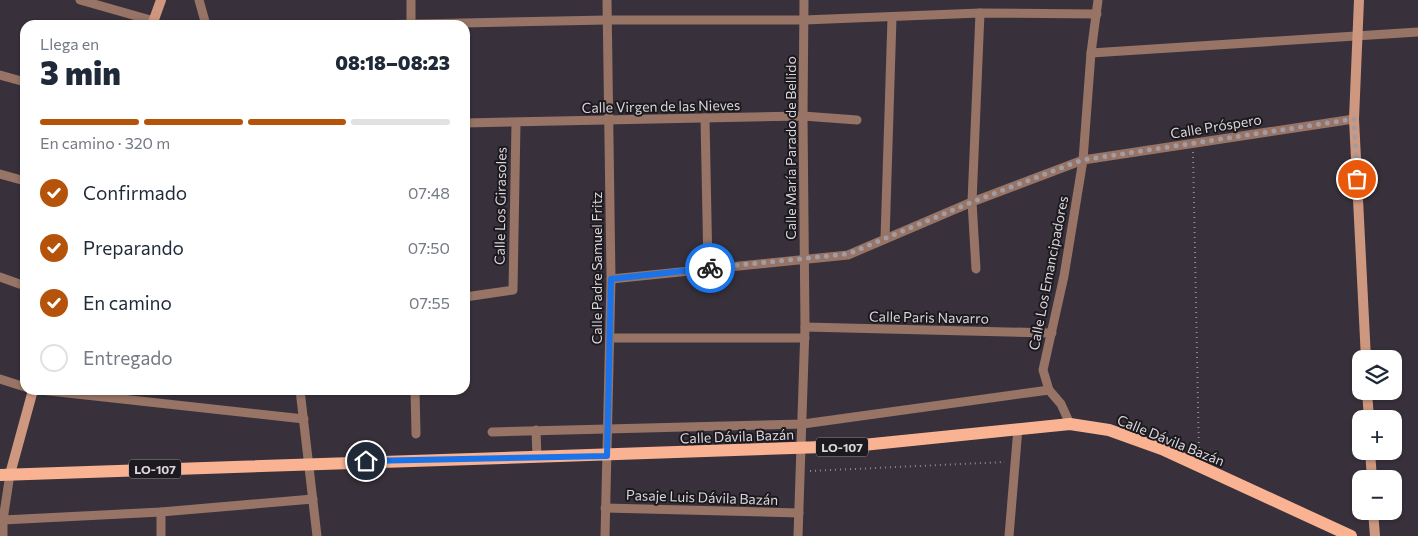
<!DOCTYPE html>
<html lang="es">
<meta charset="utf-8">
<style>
:root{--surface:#fff;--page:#f6f6f7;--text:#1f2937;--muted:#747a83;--line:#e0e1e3;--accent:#b45309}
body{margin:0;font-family:Commissioner,sans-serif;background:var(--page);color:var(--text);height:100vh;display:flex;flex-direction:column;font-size:19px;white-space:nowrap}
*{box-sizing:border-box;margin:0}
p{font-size:16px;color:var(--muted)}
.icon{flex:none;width:28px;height:28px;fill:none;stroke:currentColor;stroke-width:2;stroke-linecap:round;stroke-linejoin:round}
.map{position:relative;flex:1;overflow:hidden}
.drawer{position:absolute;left:20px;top:20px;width:450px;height:375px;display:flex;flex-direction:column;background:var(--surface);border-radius:15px;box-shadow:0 1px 4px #0004}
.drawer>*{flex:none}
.controls{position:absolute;left:1352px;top:350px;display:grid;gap:10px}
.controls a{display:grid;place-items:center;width:50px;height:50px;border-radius:10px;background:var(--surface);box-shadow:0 1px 4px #0004;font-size:25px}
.pin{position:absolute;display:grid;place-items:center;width:42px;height:42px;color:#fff;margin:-21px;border:2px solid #fff;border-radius:50%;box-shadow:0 1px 5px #0007}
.courier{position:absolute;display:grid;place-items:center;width:50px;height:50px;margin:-25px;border:4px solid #1a73e8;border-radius:50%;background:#fff;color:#222;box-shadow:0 1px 6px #0007}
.head em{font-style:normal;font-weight:800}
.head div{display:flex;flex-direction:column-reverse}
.head{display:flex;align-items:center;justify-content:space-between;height:85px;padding:0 20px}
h1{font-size:32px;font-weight:800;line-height:38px}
.bar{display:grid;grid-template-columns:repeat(4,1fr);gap:8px 5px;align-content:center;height:60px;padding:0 20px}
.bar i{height:6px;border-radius:4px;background:var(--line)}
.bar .selected{background:var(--accent)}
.bar p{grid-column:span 4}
ol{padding:0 20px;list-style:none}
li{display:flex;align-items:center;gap:15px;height:55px}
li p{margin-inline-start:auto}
li .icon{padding:5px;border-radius:50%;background:var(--accent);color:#fff;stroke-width:4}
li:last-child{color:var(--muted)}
li i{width:28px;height:28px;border:2px solid var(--line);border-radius:50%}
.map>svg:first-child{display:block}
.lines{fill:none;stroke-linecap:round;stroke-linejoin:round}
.path{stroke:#8f8991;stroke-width:2;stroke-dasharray:1 4;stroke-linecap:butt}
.street{stroke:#977465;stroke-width:9}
.secondary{stroke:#ce977f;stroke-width:10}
.primary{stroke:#f9b393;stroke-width:12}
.done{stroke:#a19ca3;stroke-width:5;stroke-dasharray:0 9}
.route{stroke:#1a73e8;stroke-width:6}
.labels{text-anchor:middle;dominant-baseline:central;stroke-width:4;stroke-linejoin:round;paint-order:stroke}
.shield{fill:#1d1a1f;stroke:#a19da3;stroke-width:1}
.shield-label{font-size:12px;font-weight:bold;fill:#d9d5db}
.street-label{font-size:14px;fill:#d9d5db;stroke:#1d1a1f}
</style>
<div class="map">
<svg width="1418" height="536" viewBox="0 0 1418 536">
<rect width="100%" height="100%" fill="#38313b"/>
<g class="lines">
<g class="path">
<polyline points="1193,152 1199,454"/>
<polyline points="810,471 1005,462"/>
</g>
<g class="street">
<polyline points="80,0 154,21"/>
<polyline points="199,0 206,25"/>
<polyline points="370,25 607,20 804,20 980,13 1097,14"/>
<polyline points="411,25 411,0"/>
<polyline points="1091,53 1418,32"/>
<polyline points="0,75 25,82"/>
<polyline points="705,118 708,268"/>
<polyline points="465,123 803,116 857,120"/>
<polyline points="0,174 25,181"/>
<polyline points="885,239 892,18"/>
<polyline points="976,269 972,202 980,13"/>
<polyline points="0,277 25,286"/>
<polyline points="611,279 848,255 972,202 1083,160 1354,119"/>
<polyline points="465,297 513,290 516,123"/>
<polyline points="805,327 1052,333"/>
<polyline points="611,338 805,338"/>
<polyline points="0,379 25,387"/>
<polyline points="40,390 304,419"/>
<polyline points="300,390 317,536"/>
<polyline points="415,390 416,434"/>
<polyline points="1070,424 1061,404 1049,390 1043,370 1064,276 1083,160 1091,53 1098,0"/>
<polyline points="536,430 537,457"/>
<polyline points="492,432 803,424 1049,390"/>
<polyline points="605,508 799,513"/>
<polyline points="161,512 161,536"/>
<polyline points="0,527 3,520 161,512 313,499"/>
<polyline points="3,536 3,520 10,474"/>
<polyline points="605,536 611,279 607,0"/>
<polyline points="798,536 805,327 803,116 804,0"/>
<polyline points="1009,536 1018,428"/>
</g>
<g class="secondary">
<polyline points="1359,0 1354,119 1366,359"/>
<polyline points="152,25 161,0"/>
<polyline points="1367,391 1369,419"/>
<polyline points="1370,451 1372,479"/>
<polyline points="10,474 33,390"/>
<polyline points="1373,511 1375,536"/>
</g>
<polyline class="primary" points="0,475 853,446 1070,424 1109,430 1162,449 1351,536"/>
</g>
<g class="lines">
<polyline class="done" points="710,268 848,254 972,202 1082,160 1354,119 1357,179"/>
<polyline class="route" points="366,461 607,456 611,279 710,268"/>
</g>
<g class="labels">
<g class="shield">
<rect x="816" y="437.5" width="52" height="19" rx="4"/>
<rect x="129" y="459.5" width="52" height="19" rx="4"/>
</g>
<g class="shield-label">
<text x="842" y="447">LO-107</text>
<text x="155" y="469">LO-107</text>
</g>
<g class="street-label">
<text transform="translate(661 106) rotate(-1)">Calle Virgen de las Nieves</text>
<text transform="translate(1216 126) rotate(-9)">Calle Próspero</text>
<text transform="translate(790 148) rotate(-90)">Calle María Parado de Bellido</text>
<text transform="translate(500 206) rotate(-89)">Calle Los Girasoles</text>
<text transform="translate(596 268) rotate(-90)">Calle Padre Samuel Fritz</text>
<text transform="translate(1048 273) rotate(-79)">Calle Los Emancipadores</text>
<text transform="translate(929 317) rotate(1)">Calle Paris Navarro</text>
<text transform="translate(737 436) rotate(-2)">Calle Dávila Bazán</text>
<text transform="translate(1171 440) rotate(22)">Calle Dávila Bazán</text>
<text transform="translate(702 497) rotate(2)">Pasaje Luis Dávila Bazán</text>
</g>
</g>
</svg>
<div class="controls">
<a><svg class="icon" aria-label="layers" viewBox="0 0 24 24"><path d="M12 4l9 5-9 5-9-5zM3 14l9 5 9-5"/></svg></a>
<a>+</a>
<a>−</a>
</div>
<div class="pin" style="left:1357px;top:179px;background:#ea580c"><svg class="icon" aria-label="bag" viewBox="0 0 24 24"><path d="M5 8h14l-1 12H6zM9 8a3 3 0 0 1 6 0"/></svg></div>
<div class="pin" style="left:366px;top:461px;background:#1f2937"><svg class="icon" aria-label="home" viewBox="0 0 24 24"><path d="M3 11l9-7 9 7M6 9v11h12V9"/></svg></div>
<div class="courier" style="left:710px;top:268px"><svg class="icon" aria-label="bike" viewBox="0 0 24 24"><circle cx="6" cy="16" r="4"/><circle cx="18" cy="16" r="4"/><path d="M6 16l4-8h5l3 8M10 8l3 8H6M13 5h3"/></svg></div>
<section class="drawer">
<div class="head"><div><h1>3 min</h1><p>Llega en</p></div><em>08:18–08:23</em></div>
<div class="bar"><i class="selected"></i><i class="selected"></i><i class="selected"></i><i></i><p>En camino · 320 m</p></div>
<ol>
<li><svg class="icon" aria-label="check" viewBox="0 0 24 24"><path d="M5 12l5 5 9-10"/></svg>Confirmado<p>07:48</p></li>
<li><svg class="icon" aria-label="check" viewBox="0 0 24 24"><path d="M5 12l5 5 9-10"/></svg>Preparando<p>07:50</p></li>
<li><svg class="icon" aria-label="check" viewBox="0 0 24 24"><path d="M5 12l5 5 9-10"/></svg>En camino<p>07:55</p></li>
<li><i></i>Entregado</li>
</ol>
</section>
</div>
